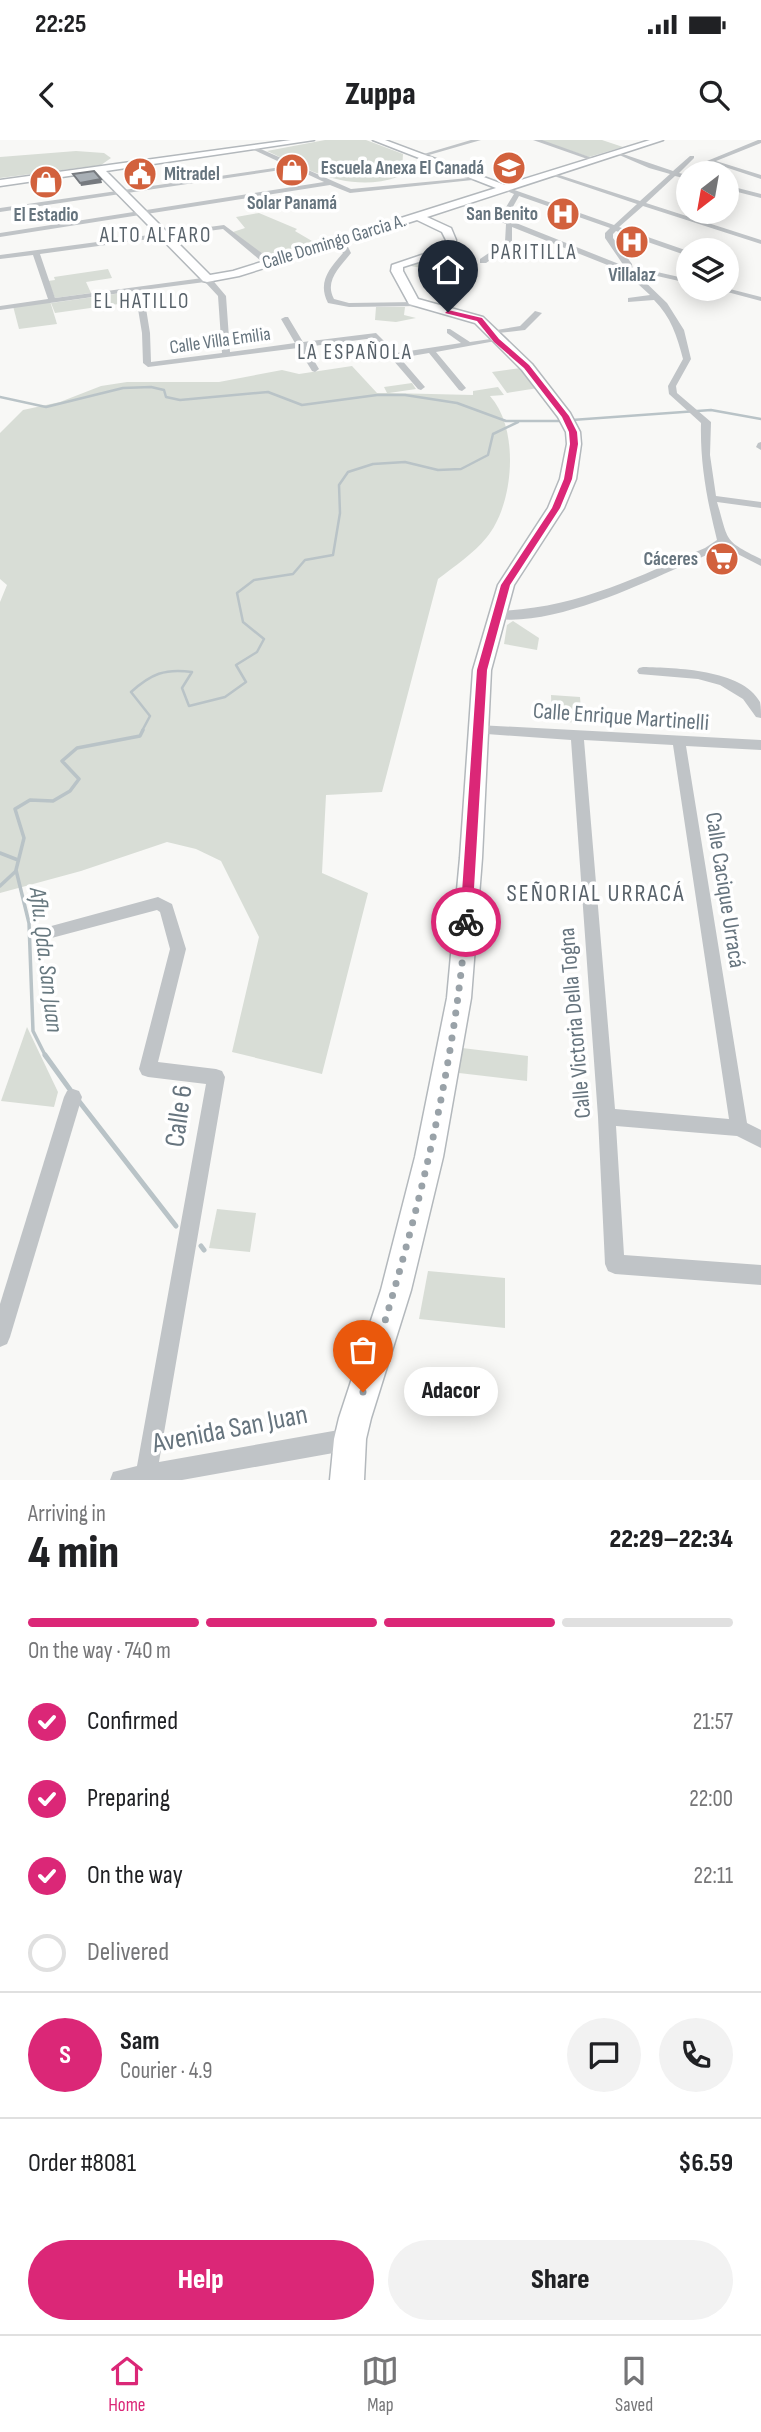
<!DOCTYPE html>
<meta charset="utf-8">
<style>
:root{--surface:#fff;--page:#f2f2f2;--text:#202124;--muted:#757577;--line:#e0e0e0;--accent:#db2777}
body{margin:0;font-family:"Sofia Sans Condensed",sans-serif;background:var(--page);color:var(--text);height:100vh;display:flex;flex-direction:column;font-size:26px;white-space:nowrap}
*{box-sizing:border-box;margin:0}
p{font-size:23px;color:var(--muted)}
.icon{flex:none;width:38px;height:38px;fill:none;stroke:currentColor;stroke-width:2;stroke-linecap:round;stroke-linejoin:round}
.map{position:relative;height:1340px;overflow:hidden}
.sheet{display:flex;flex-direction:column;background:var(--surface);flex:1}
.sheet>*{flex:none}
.needle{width:46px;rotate:211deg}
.buttons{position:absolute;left:676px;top:21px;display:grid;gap:14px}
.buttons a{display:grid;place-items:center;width:63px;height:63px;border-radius:50%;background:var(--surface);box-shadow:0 4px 18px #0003;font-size:35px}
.pin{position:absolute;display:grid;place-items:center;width:60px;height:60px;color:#fff;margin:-72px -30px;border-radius:50% 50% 50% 0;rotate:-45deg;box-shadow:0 0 7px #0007}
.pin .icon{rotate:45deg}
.courier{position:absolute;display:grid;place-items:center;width:70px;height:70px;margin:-35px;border:5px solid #db2777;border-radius:50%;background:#fff;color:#222;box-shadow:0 2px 9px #0007}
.bubble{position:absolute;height:49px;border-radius:24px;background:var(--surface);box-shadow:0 4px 18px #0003;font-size:23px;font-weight:800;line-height:49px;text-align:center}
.head em{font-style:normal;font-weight:800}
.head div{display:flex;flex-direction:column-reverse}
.head{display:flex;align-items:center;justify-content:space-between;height:119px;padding:0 28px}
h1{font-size:46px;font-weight:800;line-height:52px}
.bar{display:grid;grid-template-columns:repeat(4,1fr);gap:10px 7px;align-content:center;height:84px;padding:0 28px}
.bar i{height:9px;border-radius:5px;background:var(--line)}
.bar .selected{background:var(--accent)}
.bar p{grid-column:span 4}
.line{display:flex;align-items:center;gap:18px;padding:0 28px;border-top:2px solid var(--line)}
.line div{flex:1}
.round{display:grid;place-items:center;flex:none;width:74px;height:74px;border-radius:37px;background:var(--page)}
ol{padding:0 28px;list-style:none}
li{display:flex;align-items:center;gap:21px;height:77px}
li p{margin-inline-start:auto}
li .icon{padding:7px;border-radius:50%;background:var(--accent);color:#fff;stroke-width:4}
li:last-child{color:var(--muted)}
li i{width:38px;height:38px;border:4px solid var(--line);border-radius:50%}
.cta{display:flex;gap:14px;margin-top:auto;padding:14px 28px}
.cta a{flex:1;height:80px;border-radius:42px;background:var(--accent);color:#fff;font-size:28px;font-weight:800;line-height:80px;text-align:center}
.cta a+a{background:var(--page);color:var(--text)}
.status{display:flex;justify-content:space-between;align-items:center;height:49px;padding:0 35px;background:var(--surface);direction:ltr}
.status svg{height:19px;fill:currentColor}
header{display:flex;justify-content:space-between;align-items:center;height:91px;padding:0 28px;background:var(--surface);font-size:32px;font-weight:800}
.menu{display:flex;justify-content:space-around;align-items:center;height:98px;border-top:2px solid var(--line);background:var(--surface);font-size:19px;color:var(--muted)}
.menu a{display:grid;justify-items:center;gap:4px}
.menu .selected{color:var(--accent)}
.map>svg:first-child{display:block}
.green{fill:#d8ddd6}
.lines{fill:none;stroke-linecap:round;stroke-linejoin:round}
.stream-far2{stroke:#b9c3c7;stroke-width:2.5}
.stream-far1{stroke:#b9c3c7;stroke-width:3.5}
.stream{stroke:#b9c3c7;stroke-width:5}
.secondary-casing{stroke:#b3b8bc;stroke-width:3}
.street{fill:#c0c4c7;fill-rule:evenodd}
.secondary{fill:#fff;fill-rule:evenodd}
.shaded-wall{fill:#767a7f}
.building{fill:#a8afb5;stroke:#767a7f;stroke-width:2}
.route{fill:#db2777}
.done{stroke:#99a2a8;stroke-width:7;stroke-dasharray:0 12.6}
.labels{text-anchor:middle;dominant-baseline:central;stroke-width:7;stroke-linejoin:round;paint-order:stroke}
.far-poi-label{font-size:19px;font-weight:bold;fill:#66747e;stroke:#fff;text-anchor:end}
.far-street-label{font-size:19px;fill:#66747e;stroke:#fff}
.far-neighbourhood-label{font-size:21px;letter-spacing:2px;fill:#58626a;stroke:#fff}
.street-label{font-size:23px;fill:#66747e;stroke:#fff}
.neighbourhood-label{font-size:24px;letter-spacing:2px;fill:#58626a;stroke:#fff}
.water-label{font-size:24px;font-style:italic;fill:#67787f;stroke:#fff}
.near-street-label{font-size:28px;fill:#66747e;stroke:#fff}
</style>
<div class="status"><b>22:25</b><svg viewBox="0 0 49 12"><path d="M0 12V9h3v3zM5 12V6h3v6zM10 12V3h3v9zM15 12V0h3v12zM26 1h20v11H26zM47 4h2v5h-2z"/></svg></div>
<header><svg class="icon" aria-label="back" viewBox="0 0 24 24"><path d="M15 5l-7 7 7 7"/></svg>Zuppa<svg class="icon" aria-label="search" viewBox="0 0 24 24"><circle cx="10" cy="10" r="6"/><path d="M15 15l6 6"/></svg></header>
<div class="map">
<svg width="761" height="1340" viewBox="0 0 761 1340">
<rect width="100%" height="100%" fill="#f8f8f6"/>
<g class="green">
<path d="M325,0h41l37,14 -1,16 -4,7c-47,16 -89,-6 -131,-26z"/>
<polygon points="539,0 602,0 623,7 589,17"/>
<polygon points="76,11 104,13 111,18 101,25 0,38 0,17"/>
<polygon points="259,73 297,89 295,91 317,104 269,120 233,92 245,88 236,77"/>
<polygon points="444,113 458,120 444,132 405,125"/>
<polygon points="108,129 112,138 86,142 91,153 55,158 48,141 55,140 54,137"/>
<polygon points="129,152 133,162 55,173 51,163"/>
<polygon points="50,161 57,184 19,189 13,166"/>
<polygon points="376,167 405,167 404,175 416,178 396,182 375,180"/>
<path d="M352,226l25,27h10l-3,-6 28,-4 4,6 -27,4 84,2v-4l25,-4 6,8 -14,1c30,33 24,108 -3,141 -14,17 -32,29 -49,42l-56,213 -56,3 -4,78 46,20 -46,181 -90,-22 27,-115 -38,-76 -25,-12 -29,-7 -86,29 -81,22v-291l7,-17 -7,-6v-146l23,-23 37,-8 41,-16 26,-4h92l63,-12 17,4z"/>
<polygon points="521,228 538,248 507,253 492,232"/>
<polygon points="513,481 539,498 537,510 504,504 507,485"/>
<polygon points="551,555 580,557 582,583 552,581"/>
<polygon points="27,887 58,952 54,967 1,961"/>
<polygon points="462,908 528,916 527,941 459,933"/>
<polygon points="217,1069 256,1073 250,1112 209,1108"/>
<polygon points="428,1131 505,1138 505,1188 419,1179"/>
</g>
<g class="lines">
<g class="stream-far2">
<polyline points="0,257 46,267 123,248 151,247 164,250 166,257 180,260 268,252 302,265 377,255 405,255 457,263 506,281 564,281"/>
<polyline points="572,280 711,270 761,279"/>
<path d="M142,591l8,-15 -19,-24c20,-18 34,-24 61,-20l-10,16 7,18 36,-9 21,-15 -10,-17 21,-13 7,-13 -21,-17 -6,-29 17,-13 39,-6 12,-14 28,-5 7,-42 -1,-28 9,-13 25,-8 32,-2 33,8 23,-1 27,-14 5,-21 25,-12"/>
</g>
<g class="stream-far1">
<polyline points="0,713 18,720"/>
<polyline points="0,746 16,731"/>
<polyline points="46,917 33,891 29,783 16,730 24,698 15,669 30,660 53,661 70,651 79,639 62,621 77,608 140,596 143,590"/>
</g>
<g class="stream">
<polyline points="45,915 71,951"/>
<polyline points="78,960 176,1086"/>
<polyline points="201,1106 204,1110"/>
</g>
<defs>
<polygon id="secondary" points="291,0 314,0 106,31 210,135 233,131 496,48 373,0 385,0 505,45 650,0 663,0 427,77 451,88 456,100 454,108 447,113 403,127 403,131 418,159 483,177 532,224 570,273 580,292 581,304 576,339 564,368 514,445 491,530 482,718 471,858 443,1017 411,1150 371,1278 366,1299 364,1340 330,1340 334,1299 339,1278 381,1150 415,1017 447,858 460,718 473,530 498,445 548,368 560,339 567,304 566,292 558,277 522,230 475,183 409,164 391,131 392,125 439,109 444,106 446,100 442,92 417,80 239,136 207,142 203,141 96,32 0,46 0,40"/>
</defs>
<use href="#secondary" class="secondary-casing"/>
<g class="street">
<polygon points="471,0 481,0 422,17 417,16"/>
<polygon points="533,0 542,0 598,20 593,21"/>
<polygon points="758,0 761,0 761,3 716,21 761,35 761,39 707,21"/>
<polygon points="254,6 351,49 479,37 482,39 350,53 330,45 0,97 0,93 324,42 294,28 0,72 0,68 288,26 252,9"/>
<path d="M617,12l56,19 17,-15h4v2l-15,15 9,2v4l-13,-3 -29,27 115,37v4l-118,-38 -24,21 69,24v5l-72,-25 -3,3v4l19,26 1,7 24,1 31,7v4l-31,-7 -19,-1 29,28 17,27 7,29 -15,27 1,7 34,29 -1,33 6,41 45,6v6l-44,-6c12,40 6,38 44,57v7l-39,-20c-15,10 -32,16 -49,24 -47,21 -129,58 -181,48v-6l4,-1c78,-2 139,-33 209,-63l12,-8c-10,-40 -17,-76 -16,-117l-32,-29 -1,-8 15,-27c-6,-23 -12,-42 -29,-59l-26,2v-4l22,-3 -25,-23 -113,-45v18l-26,18h-6v-4l25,-17 1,-18 -51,-21 5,-1 40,15 14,-23 -10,-4 2,-3 108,38 23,-21 -89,-30 5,-1 87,28 30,-27 -21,-6 -32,-14zM519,56l91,32 -5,5v5l19,28 -118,-47z"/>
<polygon points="726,45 761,54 761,58 726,49"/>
<path d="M224,85l43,32v4h-6l-38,-32 -183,25 15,44 155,-21 16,19 4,56 65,-9 -14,-24 4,-2h3l15,25 73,-9 20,20 65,-10 -14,-10v-4h3l20,13 27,-4 4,2 -65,12 30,36 -4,3 -3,-1 -30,-37 -29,5 25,29 -4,3 -3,-1 -44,-51 -68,9 13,22 -4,3 -3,-1 -14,-23 -150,19 -5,-4 -1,-30 -7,-42 -135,19v-4l48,-7 -15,-44 -33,4v-4zM205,142l13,14 4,57 -71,9 -1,-29 -7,-43z"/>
<path d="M335,100l13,7 3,6c-11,14 -27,28 -17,46l15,4 67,-1 4,2 -1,2 -70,1 -21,-4c-11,-21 2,-35 15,-50l-12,-11z"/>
<polygon points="726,148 761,157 761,161 716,149"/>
<polygon points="535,171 542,173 525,190 489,194 485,192 520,186"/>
<polygon points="761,302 761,310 756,307 758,303"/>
<path d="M643,527c32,1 99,2 117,35 1,5 1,11 1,16l-5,-1 -13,-18 -23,-14 -22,-6 -59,-5 -2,-3 2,-3z"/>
<path d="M478,585l283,15v10l-75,-4 61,377 14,7v18l-24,-12 -121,-10 8,129 137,10v20l-146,-11 -7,-3 -3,-7 -7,-147 -27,-377 -98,-7 -2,-3zM584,600l89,5 56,374 -114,-10z"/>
<polygon points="158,757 172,764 186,809 158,922 216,929 222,931 225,937 159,1322 350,1288 358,1291 361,1299 358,1307 350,1310 182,1340 110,1340 113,1332 137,1326 206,944 148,937 142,935 139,929 170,809 160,772 157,770 44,800 39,799 36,794 39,789 44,788"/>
<polygon points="73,949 79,951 82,957 10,1197 7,1204 0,1207 0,1164 64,957 67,951"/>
</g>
<use href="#secondary" class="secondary"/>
</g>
<polygon class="shaded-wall" points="101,39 102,43 81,46 80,43"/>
<polygon class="building" points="94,31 101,39 80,43 73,34"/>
<polygon class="route" points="448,170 482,178 499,199 529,225 569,276 577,292 578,304 572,339 560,368 510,445 487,530 472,782 466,787 460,782 477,530 501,445 552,368 564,339 570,304 569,292 562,277 524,228 494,202 477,181 445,173"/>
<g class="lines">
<path class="done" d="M363,1252c49,-153 90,-309 103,-470"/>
</g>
<defs>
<symbol id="school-disc" viewBox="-11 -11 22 22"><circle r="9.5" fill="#d2613d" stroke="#fff"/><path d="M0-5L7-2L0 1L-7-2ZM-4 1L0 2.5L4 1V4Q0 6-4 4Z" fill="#fff"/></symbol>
<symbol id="shop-disc" viewBox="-11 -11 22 22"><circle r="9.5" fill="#d2613d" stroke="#fff"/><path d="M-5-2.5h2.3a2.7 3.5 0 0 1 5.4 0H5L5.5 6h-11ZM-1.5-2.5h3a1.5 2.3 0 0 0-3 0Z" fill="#fff"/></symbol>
<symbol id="civic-disc" viewBox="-11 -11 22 22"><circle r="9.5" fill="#d2613d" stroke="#fff"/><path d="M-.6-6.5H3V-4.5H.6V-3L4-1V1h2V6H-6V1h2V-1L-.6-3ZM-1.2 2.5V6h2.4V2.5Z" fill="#fff"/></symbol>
<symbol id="hospital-disc" viewBox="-11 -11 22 22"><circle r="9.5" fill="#d2613d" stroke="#fff"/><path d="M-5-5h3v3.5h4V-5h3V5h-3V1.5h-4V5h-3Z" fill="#fff"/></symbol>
<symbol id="supermarket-disc" viewBox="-11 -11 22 22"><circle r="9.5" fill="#d2613d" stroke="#fff"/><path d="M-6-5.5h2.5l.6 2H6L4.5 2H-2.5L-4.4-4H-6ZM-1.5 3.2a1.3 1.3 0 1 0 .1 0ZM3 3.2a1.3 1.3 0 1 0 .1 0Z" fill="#fff"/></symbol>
</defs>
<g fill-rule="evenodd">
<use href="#school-disc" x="490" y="9" width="38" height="38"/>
<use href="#shop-disc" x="273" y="11" width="38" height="38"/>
<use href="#civic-disc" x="121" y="15" width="38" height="38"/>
<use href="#shop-disc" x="27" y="23" width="38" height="38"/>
<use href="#hospital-disc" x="544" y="55" width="38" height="38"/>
<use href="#hospital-disc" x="613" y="83" width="38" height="38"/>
<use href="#supermarket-disc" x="703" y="400" width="38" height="38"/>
</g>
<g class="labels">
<g class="far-poi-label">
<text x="484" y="28">Escuela Anexa El Canadá</text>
<text x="164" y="34" text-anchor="start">Mitradel</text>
<text x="292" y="63" text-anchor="middle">Solar Panamá</text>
<text x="538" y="74">San Benito</text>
<text x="46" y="75" text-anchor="middle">El Estadio</text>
<text x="632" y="135" text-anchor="middle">Villalaz</text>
<text x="698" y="419">Cáceres</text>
</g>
<g class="far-street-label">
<text transform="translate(334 102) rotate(-17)">Calle Domingo Garcia A.</text>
<text transform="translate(220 201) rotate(-8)">Calle Villa Emilia</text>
</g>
<g class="far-neighbourhood-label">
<text x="156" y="95">ALTO ALFARO</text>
<text x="534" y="112">PARITILLA</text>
<text x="142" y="161">EL HATILLO</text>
<text x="355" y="212">LA ESPAÑOLA</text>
</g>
<g class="street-label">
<text transform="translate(621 577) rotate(4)">Calle Enrique Martinelli</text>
<text transform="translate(725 750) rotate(81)">Calle Cacique Urracá</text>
<text transform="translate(575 883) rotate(-95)">Calle Victoria Della Togna</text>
</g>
<g class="neighbourhood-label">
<text x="596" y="753">SEÑORIAL URRACÁ</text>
</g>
<g class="water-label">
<text transform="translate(46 820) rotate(83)">Aflu. Qda. San Juan</text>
</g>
<g class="near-street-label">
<text transform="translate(179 976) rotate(-82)">Calle 6</text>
<text transform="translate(230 1289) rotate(-11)">Avenida San Juan</text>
</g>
</g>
</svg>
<div class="buttons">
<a><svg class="needle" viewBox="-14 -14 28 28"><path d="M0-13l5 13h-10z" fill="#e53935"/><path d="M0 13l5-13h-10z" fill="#757577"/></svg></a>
<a><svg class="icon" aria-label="layers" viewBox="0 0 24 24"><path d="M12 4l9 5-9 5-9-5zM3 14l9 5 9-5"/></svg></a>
</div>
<div class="pin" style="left:363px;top:1252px;background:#ea580c"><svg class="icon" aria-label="bag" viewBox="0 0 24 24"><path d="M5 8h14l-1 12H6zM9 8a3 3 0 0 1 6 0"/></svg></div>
<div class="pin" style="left:448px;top:172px;background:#1f2937"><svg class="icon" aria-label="home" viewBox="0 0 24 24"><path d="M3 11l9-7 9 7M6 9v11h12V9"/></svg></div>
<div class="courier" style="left:466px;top:782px"><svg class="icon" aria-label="bike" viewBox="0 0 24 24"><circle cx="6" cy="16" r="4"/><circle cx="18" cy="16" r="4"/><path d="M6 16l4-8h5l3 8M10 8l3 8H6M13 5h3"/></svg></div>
<div class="bubble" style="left:404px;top:1227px;width:94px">Adacor</div>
</div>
<section class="sheet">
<div class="head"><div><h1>4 min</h1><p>Arriving in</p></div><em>22:29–22:34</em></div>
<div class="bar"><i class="selected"></i><i class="selected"></i><i class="selected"></i><i></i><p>On the way · 740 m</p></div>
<ol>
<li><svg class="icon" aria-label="check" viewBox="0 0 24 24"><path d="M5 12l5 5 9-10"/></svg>Confirmed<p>21:57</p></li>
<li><svg class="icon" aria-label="check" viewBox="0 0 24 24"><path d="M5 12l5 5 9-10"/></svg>Preparing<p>22:00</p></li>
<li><svg class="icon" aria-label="check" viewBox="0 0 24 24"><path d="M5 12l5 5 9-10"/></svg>On the way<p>22:11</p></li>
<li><i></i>Delivered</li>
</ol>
<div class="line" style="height:126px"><b class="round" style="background:var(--accent);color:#fff">S</b><div><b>Sam</b><p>Courier · 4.9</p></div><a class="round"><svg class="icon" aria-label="chat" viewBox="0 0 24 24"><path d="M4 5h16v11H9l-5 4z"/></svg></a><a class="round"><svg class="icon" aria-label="phone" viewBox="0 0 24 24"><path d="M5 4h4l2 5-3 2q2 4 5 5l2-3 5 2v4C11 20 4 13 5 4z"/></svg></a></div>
<div class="line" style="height:91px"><div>Order #8081</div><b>$6.59</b></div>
<div class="cta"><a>Help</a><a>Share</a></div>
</section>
<nav class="menu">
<a class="selected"><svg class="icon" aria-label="home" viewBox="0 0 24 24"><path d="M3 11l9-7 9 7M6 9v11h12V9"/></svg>Home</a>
<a><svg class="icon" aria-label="map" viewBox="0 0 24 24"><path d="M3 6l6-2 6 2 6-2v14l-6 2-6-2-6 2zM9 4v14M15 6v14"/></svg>Map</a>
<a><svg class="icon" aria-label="saved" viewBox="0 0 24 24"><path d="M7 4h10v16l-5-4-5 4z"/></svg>Saved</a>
</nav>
